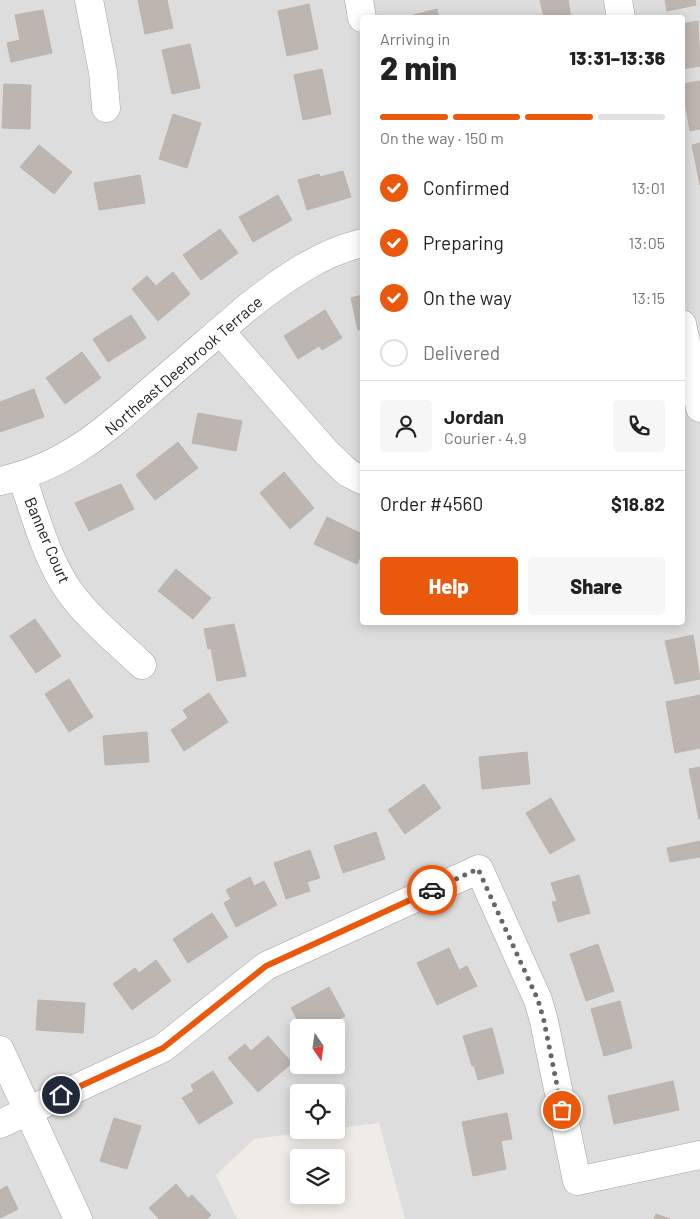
<!DOCTYPE html>
<meta charset="utf-8">
<style>
:root{--surface:#fff;--page:#f6f6f6;--text:#222;--muted:#767676;--line:#e0e0e0;--accent:#ea580c}
body{margin:0;font-family:Barlow,sans-serif;background:var(--page);color:var(--text);height:100vh;display:flex;flex-direction:column;font-size:19px;white-space:nowrap}
*{box-sizing:border-box;margin:0}
p{font-size:16px;color:var(--muted)}
.icon{flex:none;width:28px;height:28px;fill:none;stroke:currentColor;stroke-width:2;stroke-linecap:round;stroke-linejoin:round}
.map{position:relative;flex:1;overflow:hidden}
.drawer{position:absolute;left:360px;top:15px;width:325px;height:610px;display:flex;flex-direction:column;background:var(--surface);border-radius:5px;box-shadow:0 2px 12px #0003}
.drawer>*{flex:none}
.needle{width:32px;rotate:167deg}
.controls{position:absolute;left:290px;top:1019px;display:grid;gap:10px}
.controls a{display:grid;place-items:center;width:55px;height:55px;border-radius:5px;background:var(--surface);box-shadow:0 2px 12px #0003;font-size:25px}
.pin{position:absolute;display:grid;place-items:center;width:42px;height:42px;color:#fff;margin:-21px;border:2px solid #fff;border-radius:50%;box-shadow:0 1px 5px #0007}
.courier{position:absolute;display:grid;place-items:center;width:50px;height:50px;margin:-25px;border:4px solid #ea580c;border-radius:50%;background:#fff;color:#222;box-shadow:0 1px 6px #0007}
.overview em{font-style:normal;font-weight:800}
.overview div{display:flex;flex-direction:column-reverse}
.overview{display:flex;align-items:center;justify-content:space-between;height:85px;padding:0 20px}
h1{font-size:32px;font-weight:800;line-height:38px}
.bar{display:grid;grid-template-columns:repeat(4,1fr);gap:8px 5px;align-content:center;height:60px;padding:0 20px}
.bar i{height:6px;border-radius:4px;background:var(--line)}
.bar .selected{background:var(--accent)}
.bar p{grid-column:span 4}
.line{display:flex;align-items:center;gap:12px;padding:0 20px;border-top:1px solid var(--line)}
.line div{flex:1}
.round{display:grid;place-items:center;flex:none;width:52px;height:52px;border-radius:5px;background:var(--page)}
ol{padding:0 20px;list-style:none}
li{display:flex;align-items:center;gap:15px;height:55px}
li p{margin-inline-start:auto}
li .icon{padding:5px;border-radius:50%;background:var(--accent);color:#fff;stroke-width:4}
li:last-child{color:var(--muted)}
li i{width:28px;height:28px;border:2px solid var(--line);border-radius:50%}
.cta{display:flex;gap:10px;margin-top:auto;padding:10px 20px}
.cta a{flex:1;height:58px;border-radius:5px;background:var(--accent);color:#fff;font-size:20px;font-weight:800;line-height:58px;text-align:center}
.cta a+a{background:var(--page);color:var(--text)}
.map>svg:first-child{display:block}
.residential{fill:#ddd;fill-rule:evenodd}
.building{fill:#bcb5b0;stroke:#bfb3ab}
.lines{fill:none;stroke-linecap:round;stroke-linejoin:round}
.minor-casing{stroke:#a1a1a1;stroke-width:29}
.minor{stroke:#fff;stroke-width:28}
.done{stroke:#686766;stroke-width:5;stroke-dasharray:0 9}
.route{stroke:#ea580c;stroke-width:6}
.labels{text-anchor:middle;dominant-baseline:central;stroke-width:4;stroke-linejoin:round;paint-order:stroke}
.street-label{font-size:16px;fill:#202020;stroke:#fff}
</style>
<div class="map">
<svg width="700" height="1219" viewBox="0 0 700 1219">
<rect width="100%" height="100%" fill="#efece7"/>
<path class="residential" d="M0,0h700v1219h-295l-26,-96 -43,5v-36h-37v38h24l-69,9 -38,36 21,44h-237zM362,18h320v604h-320zM299,1028h37v37h-37z"/>
<g class="building">
<polygon points="138,0 167,0 173,28 145,34"/>
<polygon points="540,0 568,0 571,18 544,18"/>
<polygon points="665,0 695,0 696,5 667,11"/>
<polygon points="309,4 318,49 287,56 278,11"/>
<polygon points="437,9 439,18 406,18 406,17"/>
<polygon points="43,10 52,53 11,62 7,43 20,40 15,15"/>
<polygon points="698,21 700,66 682,69 682,24"/>
<polygon points="190,44 200,88 172,94 162,50"/>
<polygon points="322,69 331,114 303,120 294,75"/>
<polygon points="700,81 700,129 690,131 682,84"/>
<polygon points="4,84 31,85 30,129 2,128"/>
<polygon points="173,114 201,123 187,168 159,159"/>
<polygon points="700,143 700,185 692,145"/>
<polygon points="39,145 72,172 54,194 20,167"/>
<polygon points="343,171 351,197 307,210 298,180 319,174 320,177"/>
<polygon points="140,175 145,203 99,210 94,183"/>
<polygon points="278,195 292,220 253,242 239,217"/>
<polygon points="220,229 238,253 201,280 183,255"/>
<polygon points="173,272 190,294 158,321 132,289 147,276 156,286"/>
<polygon points="362,295 362,328 358,330 351,298"/>
<polygon points="325,310 342,338 322,350 319,346 298,359 284,336"/>
<polygon points="131,315 146,338 108,362 93,339"/>
<polygon points="82,352 101,378 65,404 46,378"/>
<polygon points="34,389 44,417 0,432 0,402"/>
<polygon points="198,413 242,421 236,451 192,443"/>
<polygon points="178,442 198,468 155,500 136,475"/>
<polygon points="284,472 314,508 290,529 260,493"/>
<polygon points="121,484 134,509 89,531 75,503"/>
<polygon points="327,517 362,534 362,552 357,564 314,544"/>
<polygon points="176,569 211,598 193,619 158,591"/>
<polygon points="35,619 61,656 36,673 10,636"/>
<polygon points="234,624 246,676 217,681 211,648 208,649 204,629"/>
<polygon points="693,635 700,679 675,684 665,641"/>
<polygon points="69,679 93,717 69,732 45,694"/>
<polygon points="209,693 228,722 184,751 171,730 188,718 183,710"/>
<polygon points="700,695 700,748 675,753 666,702"/>
<polygon points="147,732 149,762 105,765 103,736"/>
<polygon points="527,752 530,784 482,789 479,757"/>
<polygon points="700,767 700,819 699,819 689,769"/>
<polygon points="424,784 441,808 405,834 388,810"/>
<polygon points="551,798 575,840 550,854 526,813"/>
<polygon points="376,832 385,859 343,873 334,846"/>
<polygon points="700,841 700,857 670,862 667,848"/>
<polygon points="310,850 320,878 307,882 310,891 286,899 274,863"/>
<polygon points="579,875 590,913 558,922 552,902 557,901 551,883"/>
<polygon points="250,877 254,886 264,881 277,905 236,927 224,903 231,899 226,890"/>
<polygon points="212,913 228,937 188,963 173,939"/>
<polygon points="598,944 614,991 586,1001 570,954"/>
<polygon points="449,948 459,970 467,966 477,986 437,1005 417,963"/>
<polygon points="156,960 171,981 132,1010 113,984 135,968 139,973"/>
<polygon points="329,987 345,1016 324,1028 302,1028 291,1008"/>
<polygon points="38,1000 85,1003 83,1033 36,1030"/>
<polygon points="620,1001 632,1048 604,1056 591,1009"/>
<polygon points="492,1028 504,1073 478,1080 474,1065 472,1066 463,1036"/>
<polygon points="268,1036 292,1063 258,1092 228,1058 245,1044 251,1051"/>
<polygon points="213,1071 233,1103 199,1124 182,1098 194,1091 191,1085"/>
<polygon points="673,1081 679,1110 614,1124 608,1096"/>
<polygon points="507,1113 512,1139 501,1141 506,1169 473,1176 462,1122"/>
<polygon points="114,1118 141,1126 127,1169 100,1161"/>
<polygon points="176,1184 188,1198 192,1195 211,1215 207,1219 159,1219 149,1208"/>
<polygon points="7,1186 18,1209 0,1218 0,1190"/>
<polygon points="656,1214 670,1219 654,1219"/>
</g>
<g class="lines">
<defs>
<g id="minor">
<polyline points="89,0 103,72 106,108"/>
<polyline points="359,0 362,18"/>
<polyline points="618,0 621,18"/>
<polyline points="682,324 700,408"/>
<polyline points="220,331 327,453 348,473 362,480"/>
<path d="M22,477c13,37 24,81 47,114 20,28 48,50 73,74"/>
<path d="M0,481c66,-14 107,-52 156,-95 31,-26 61,-53 92,-79 34,-27 72,-54 114,-64"/>
<polyline points="0,1050 78,1219"/>
<polyline points="0,1124 163,1048 266,966 479,869 538,1000 544,1021 577,1181 700,1155"/>
</g>
</defs>
<use href="#minor" class="minor-casing"/>
<use href="#minor" class="minor"/>
</g>
<g class="lines">
<polyline class="done" points="432,890 478,869 538,1000 544,1021 562,1110"/>
<polyline class="route" points="61,1095 163,1048 266,966 432,890"/>
</g>
<g class="labels">
<g class="street-label">
<text transform="translate(183 365) rotate(-41)">Northeast Deerbrook Terrace</text>
<text transform="translate(48 540) rotate(67)">Banner Court</text>
</g>
</g>
</svg>
<div class="controls">
<a><svg class="needle" viewBox="-14 -14 28 28"><path d="M0-13l5 13h-10z" fill="#e53935"/><path d="M0 13l5-13h-10z" fill="#767676"/></svg></a>
<a><svg class="icon" aria-label="locate" viewBox="0 0 24 24"><circle cx="12" cy="12" r="6"/><path d="M12 2v4M12 18v4M2 12h4M18 12h4"/></svg></a>
<a><svg class="icon" aria-label="layers" viewBox="0 0 24 24"><path d="M12 4l9 5-9 5-9-5zM3 14l9 5 9-5"/></svg></a>
</div>
<div class="pin" style="left:562px;top:1110px;background:#ea580c"><svg class="icon" aria-label="bag" viewBox="0 0 24 24"><path d="M5 8h14l-1 12H6zM9 8a3 3 0 0 1 6 0"/></svg></div>
<div class="pin" style="left:61px;top:1095px;background:#1f2937"><svg class="icon" aria-label="home" viewBox="0 0 24 24"><path d="M3 11l9-7 9 7M6 9v11h12V9"/></svg></div>
<div class="courier" style="left:432px;top:890px"><svg class="icon" aria-label="car" viewBox="0 0 24 24"><path d="M5 17H2v-5l4-1 3-4h7l3 4 3 1v5h-3M9 17h6M6 11h13"/><circle cx="7" cy="17" r="2"/><circle cx="17" cy="17" r="2"/></svg></div>
<section class="drawer">
<div class="overview"><div><h1>2 min</h1><p>Arriving in</p></div><em>13:31–13:36</em></div>
<div class="bar"><i class="selected"></i><i class="selected"></i><i class="selected"></i><i></i><p>On the way · 150 m</p></div>
<ol>
<li><svg class="icon" aria-label="check" viewBox="0 0 24 24"><path d="M5 12l5 5 9-10"/></svg>Confirmed<p>13:01</p></li>
<li><svg class="icon" aria-label="check" viewBox="0 0 24 24"><path d="M5 12l5 5 9-10"/></svg>Preparing<p>13:05</p></li>
<li><svg class="icon" aria-label="check" viewBox="0 0 24 24"><path d="M5 12l5 5 9-10"/></svg>On the way<p>13:15</p></li>
<li><i></i>Delivered</li>
</ol>
<div class="line" style="height:90px"><a class="round"><svg class="icon" aria-label="person" viewBox="0 0 24 24"><circle cx="12" cy="8" r="4"/><path d="M4 21q1-7 8-7t8 7"/></svg></a><div><b>Jordan</b><p>Courier · 4.9</p></div><a class="round"><svg class="icon" aria-label="phone" viewBox="0 0 24 24"><path d="M5 4h4l2 5-3 2q2 4 5 5l2-3 5 2v4C11 20 4 13 5 4z"/></svg></a></div>
<div class="line" style="height:65px"><div>Order #4560</div><b>$18.82</b></div>
<div class="cta"><a>Help</a><a>Share</a></div>
</section>
</div>
